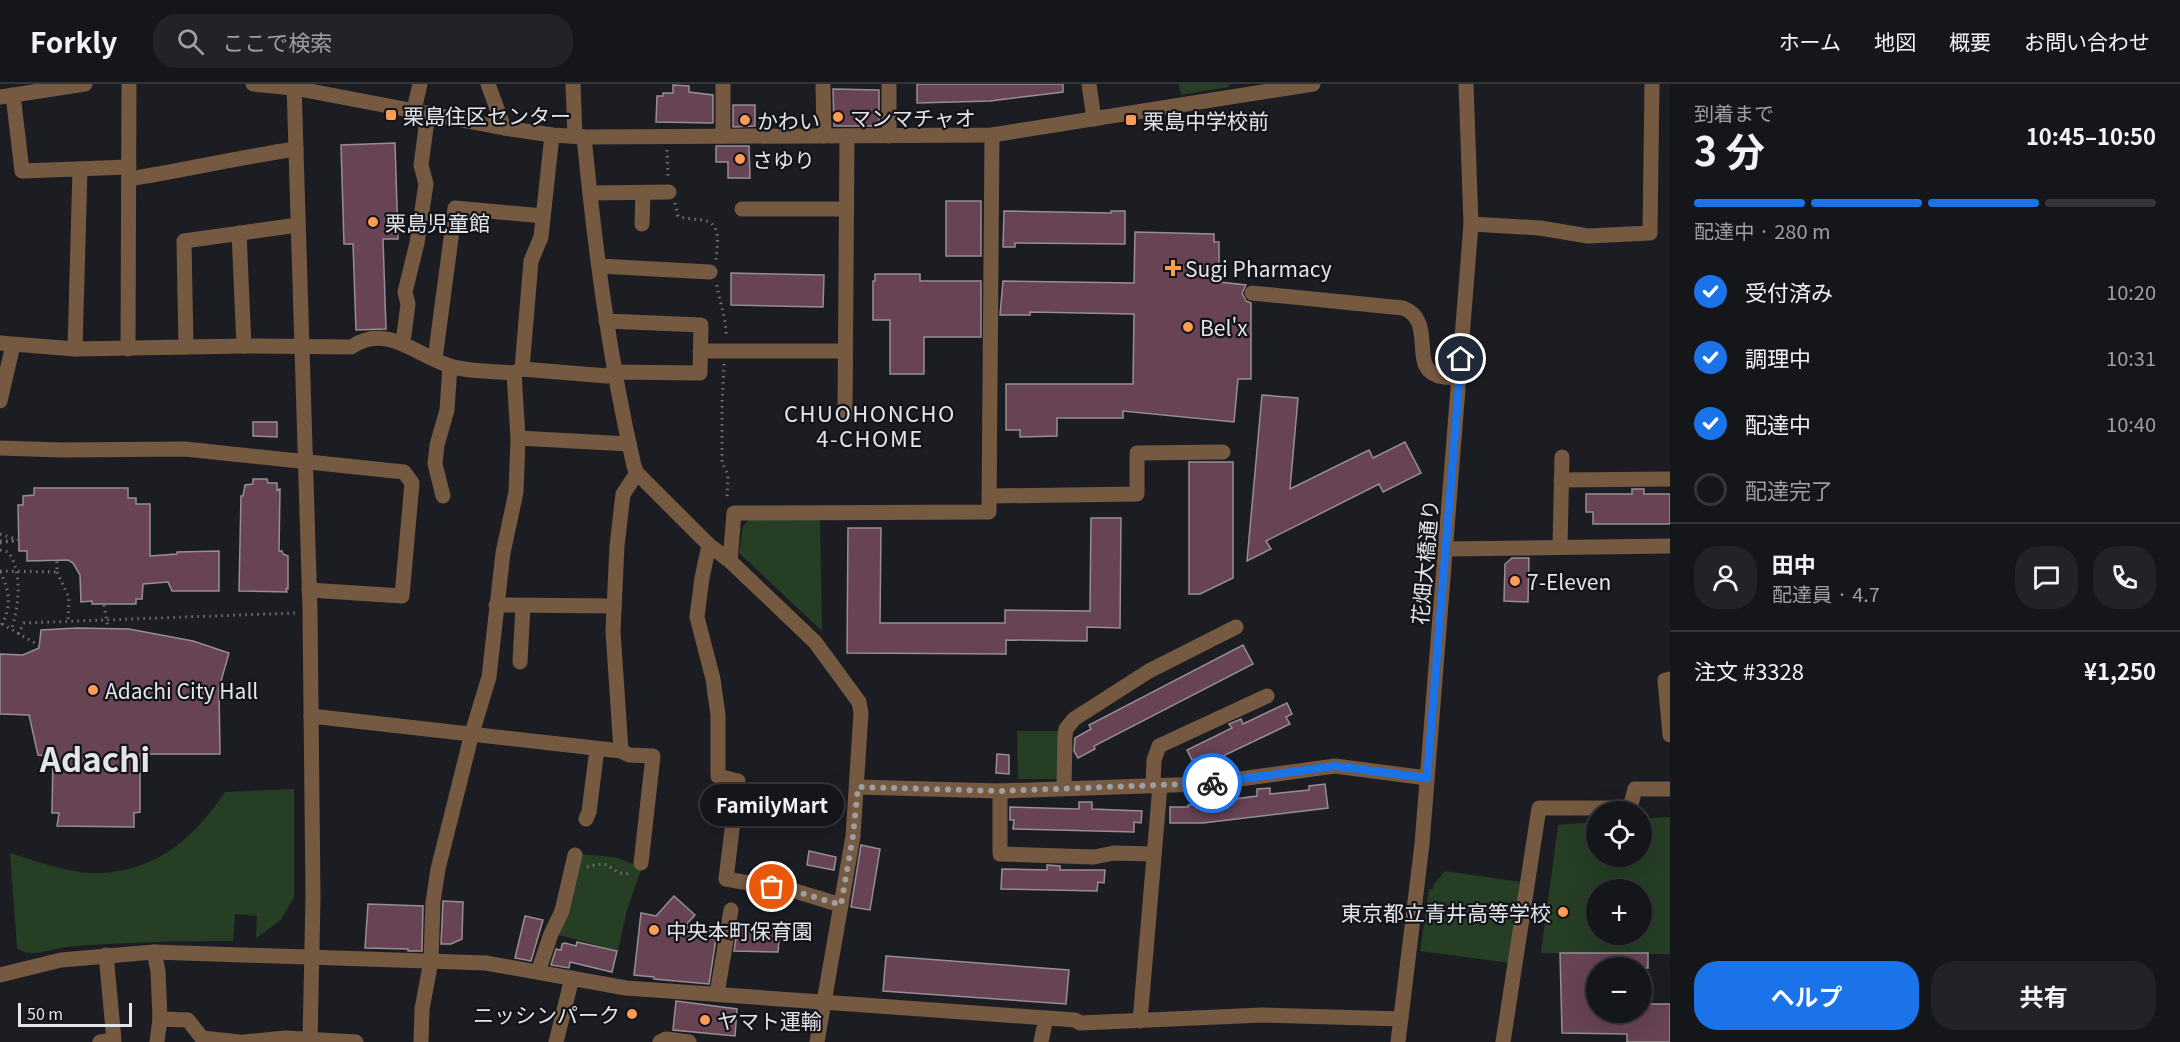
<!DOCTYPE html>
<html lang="ja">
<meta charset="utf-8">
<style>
:root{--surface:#15161a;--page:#222327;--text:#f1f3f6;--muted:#9d9fa2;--line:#343539;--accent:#1a73e8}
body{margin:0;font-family:Georgia,"Noto Sans JP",serif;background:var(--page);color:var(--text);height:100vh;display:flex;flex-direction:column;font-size:22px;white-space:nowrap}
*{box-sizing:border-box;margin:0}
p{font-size:20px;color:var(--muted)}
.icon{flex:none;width:33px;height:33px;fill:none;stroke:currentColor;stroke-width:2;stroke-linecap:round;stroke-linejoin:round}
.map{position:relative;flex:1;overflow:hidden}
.side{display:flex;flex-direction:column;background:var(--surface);width:510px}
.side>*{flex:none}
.controls{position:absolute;left:1586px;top:717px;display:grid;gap:12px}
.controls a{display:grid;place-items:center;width:66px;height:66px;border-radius:50%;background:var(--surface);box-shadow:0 6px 24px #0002,0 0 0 2px var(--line);font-size:30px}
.scale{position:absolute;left:18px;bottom:15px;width:114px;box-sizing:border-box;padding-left:6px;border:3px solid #e4e5e9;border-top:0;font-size:16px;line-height:21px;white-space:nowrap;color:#e4e5e9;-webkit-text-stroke:4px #131419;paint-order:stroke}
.pin{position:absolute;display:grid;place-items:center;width:51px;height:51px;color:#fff;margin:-26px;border:3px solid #fff;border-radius:50%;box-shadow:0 2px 6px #0007}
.courier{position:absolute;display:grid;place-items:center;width:60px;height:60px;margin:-30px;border:4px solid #1a73e8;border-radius:50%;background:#fff;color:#222;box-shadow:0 2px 8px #0007}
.bubble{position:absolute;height:42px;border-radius:21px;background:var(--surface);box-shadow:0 6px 24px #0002,0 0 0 2px var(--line);font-size:20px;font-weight:700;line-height:42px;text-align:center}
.summary em{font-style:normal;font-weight:700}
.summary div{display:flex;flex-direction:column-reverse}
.summary{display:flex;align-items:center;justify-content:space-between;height:102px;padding:0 24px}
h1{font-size:39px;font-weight:700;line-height:45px}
.bar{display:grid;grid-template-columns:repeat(4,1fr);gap:9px 6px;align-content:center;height:72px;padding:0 24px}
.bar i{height:8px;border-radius:4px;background:var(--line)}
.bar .active{background:var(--accent)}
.bar p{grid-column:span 4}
.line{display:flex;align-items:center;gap:15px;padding:0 24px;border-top:2px solid var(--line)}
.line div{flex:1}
.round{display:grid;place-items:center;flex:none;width:63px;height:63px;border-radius:24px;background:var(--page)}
ol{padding:0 24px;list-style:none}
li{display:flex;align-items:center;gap:18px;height:66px}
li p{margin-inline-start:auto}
li .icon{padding:6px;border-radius:50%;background:var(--accent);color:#fff;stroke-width:4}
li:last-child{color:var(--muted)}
li i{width:33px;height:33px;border:3px solid var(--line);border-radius:50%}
.action{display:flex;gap:12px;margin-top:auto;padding:12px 24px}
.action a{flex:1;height:69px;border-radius:24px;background:var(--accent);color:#fff;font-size:24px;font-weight:700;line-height:69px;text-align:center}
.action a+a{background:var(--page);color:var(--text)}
header{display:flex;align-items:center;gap:36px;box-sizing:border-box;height:84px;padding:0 30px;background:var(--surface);border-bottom:2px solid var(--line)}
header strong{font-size:28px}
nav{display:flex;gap:33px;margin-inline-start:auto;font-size:21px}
.search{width:420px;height:54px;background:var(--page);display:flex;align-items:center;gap:15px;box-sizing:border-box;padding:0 21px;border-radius:24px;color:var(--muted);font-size:22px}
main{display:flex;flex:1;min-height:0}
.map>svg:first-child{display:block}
.green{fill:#253e24;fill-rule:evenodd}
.building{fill:#674354;stroke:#968e92;stroke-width:1.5}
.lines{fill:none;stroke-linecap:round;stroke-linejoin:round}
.path{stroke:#727378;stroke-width:3;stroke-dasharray:1.5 4.5;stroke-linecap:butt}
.minor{stroke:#765941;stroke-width:15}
.path-bridge{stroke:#727378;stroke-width:3;stroke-dasharray:1.5 4.5;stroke-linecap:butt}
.done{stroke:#9e9fa4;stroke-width:6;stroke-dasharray:0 10.8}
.route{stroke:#1a73e8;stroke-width:8}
.poi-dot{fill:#fd9c55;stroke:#131419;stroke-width:2}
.labels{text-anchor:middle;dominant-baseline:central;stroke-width:4.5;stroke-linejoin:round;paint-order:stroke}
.poi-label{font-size:21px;fill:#e4e5e9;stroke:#131419;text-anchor:start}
.street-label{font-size:21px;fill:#e4e5e9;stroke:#131419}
.neighbourhood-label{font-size:22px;letter-spacing:1.5px;fill:#e4e5e9;stroke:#131419}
.town-label{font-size:33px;font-weight:bold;fill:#e4e5e9;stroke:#131419}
</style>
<header>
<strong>Forkly</strong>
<div class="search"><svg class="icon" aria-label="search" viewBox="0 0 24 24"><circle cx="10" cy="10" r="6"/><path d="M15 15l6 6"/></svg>ここで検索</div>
<nav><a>ホーム</a><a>地図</a><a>概要</a><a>お問い合わせ</a></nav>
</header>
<main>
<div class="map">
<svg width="1670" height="958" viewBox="0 0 1670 958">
<rect width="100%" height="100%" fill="#1c1d23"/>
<g class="green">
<polygon points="1179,0 1230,0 1228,3 1181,11"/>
<polygon points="749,436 820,436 822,547 739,469 743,442"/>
<polygon points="1017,647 1060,647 1060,695 1018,695"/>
<path d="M294,705v108l-13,23 -25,18 1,-22 -22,-2 -2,27c-56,0 -111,1 -167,6 -17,2 -34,12 -49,1l-7,-95c26,8 67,23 94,20 57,-5 90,-36 121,-81z"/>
<path d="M1670,733v137l-129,-1 17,-128 38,-3v34h45v-37zM1596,806h45v44h-45z"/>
<polygon points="579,770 614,773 642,783 627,826 618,867 556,850"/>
<polygon points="1445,787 1521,798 1510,879 1420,867 1429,805 1433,805 1434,800"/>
</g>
<g class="building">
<polygon points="917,0 1063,0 1063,8 990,17 917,19"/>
<polygon points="673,1 689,2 689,8 713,11 713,39 656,38 657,12 663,12 663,9 673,9"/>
<polygon points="833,5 879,6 879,42 834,42"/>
<polygon points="733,21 755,21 755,42 733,43"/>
<polygon points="395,59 398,155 383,155 386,245 356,246 353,160 344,160 341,61"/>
<polygon points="716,62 749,62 750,94 728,94 728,78 716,78"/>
<rect x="946" y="117" width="35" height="55"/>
<polygon points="1004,127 1111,129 1111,127 1125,127 1125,160 1015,159 1015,163 1003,163"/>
<polygon points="1135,148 1214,150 1214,158 1219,158 1219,198 1246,201 1242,209 1246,217 1251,219 1251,295 1238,295 1234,338 1123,327 1123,334 1057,334 1057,352 1020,353 1020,346 1006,346 1006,300 1133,300 1134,230 1030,228 1030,231 1000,231 1003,197 1134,199"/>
<polygon points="731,189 824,191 823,223 731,221"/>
<polygon points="875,190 920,190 920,197 981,197 981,253 924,253 924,290 890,290 890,236 873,236 873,197 875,197"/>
<polygon points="1262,311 1298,314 1290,405 1369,366 1373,374 1405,358 1421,389 1383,408 1379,400 1266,457 1271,465 1247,477"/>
<polygon points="253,338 277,338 277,353 253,352"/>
<polygon points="1189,378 1233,378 1233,494 1200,510 1189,510"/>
<polygon points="253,395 267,395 268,399 277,399 277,406 280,405 279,467 282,467 283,470 288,472 288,505 286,505 287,508 239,507 241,412 243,412 245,401 253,400"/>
<polygon points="34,404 128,404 128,414 136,414 136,420 150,420 150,472 177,470 177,468 219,467 219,507 172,507 168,498 143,500 142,515 136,515 136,520 92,520 92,517 81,518 80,491 73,479 68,476 27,477 27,467 19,467 18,421 23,421 23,412 34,411"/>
<polygon points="1632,405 1644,405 1644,410 1670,410 1670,440 1593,440 1593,428 1586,428 1586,410 1632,410"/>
<polygon points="1091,434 1121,434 1120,544 1087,543 1087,557 1006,556 1006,570 847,569 848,444 881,444 880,539 1005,539 1005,526 1090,527"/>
<polygon points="1512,474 1529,474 1528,518 1504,517 1505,480"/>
<polygon points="77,544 129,545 193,557 229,569 219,604 220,670 140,670 140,728 134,729 134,743 57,742 59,729 52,729 53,672 38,671 29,631 0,630 0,570 23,571 39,564 41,546"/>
<polygon points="1243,561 1253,580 1094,662 1095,665 1078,674 1074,667 1075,654 1091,645 1089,641"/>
<polygon points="1287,619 1292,630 1286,633 1290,640 1202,682 1198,674 1192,676 1187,666 1232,644 1229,640 1241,635 1243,640"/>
<polygon points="997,670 1009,671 1009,690 996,689"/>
<polygon points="1325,700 1328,724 1203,739 1170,739 1170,723 1188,723 1188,721 1257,712 1257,705 1270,704 1270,710 1309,706 1309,702"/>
<polygon points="1079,718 1092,718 1092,725 1142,727 1141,739 1134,738 1134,748 1013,745 1014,736 1010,736 1010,723 1079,725"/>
<polygon points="861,761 880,765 870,826 851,823"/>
<polygon points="809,767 836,773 834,786 807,781"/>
<polygon points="1047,781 1060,782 1060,786 1105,786 1104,799 1098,798 1097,807 1001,805 1002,785 1047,786"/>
<polygon points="674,812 695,831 685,842 717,848 709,900 654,895 654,893 634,891 641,829 656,832"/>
<polygon points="443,817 463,818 462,855 451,860 441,860"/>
<polygon points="368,820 423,822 422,867 408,867 408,865 365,864"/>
<polygon points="525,832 543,836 531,877 515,874"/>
<polygon points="738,841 780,843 778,868 734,867"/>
<polygon points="577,858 617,867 612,888 570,878 569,884 551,881 556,865 561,866 562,860 565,859 576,862"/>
<polygon points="1560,869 1648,869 1648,884 1596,884 1596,928 1641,928 1641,920 1670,920 1670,958 1627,958 1627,950 1562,949"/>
<polygon points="886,872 1069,886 1066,920 883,907"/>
<polygon points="676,917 737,925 735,952 673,946"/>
</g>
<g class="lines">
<g class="path">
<polyline points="667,66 668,93"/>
<path d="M675,119l3,13c8,3 16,3 24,4 21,3 15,25 14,40"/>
<path d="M717,201c2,17 10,34 9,52"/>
<polyline points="724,280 722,320 722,378 728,391 727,416"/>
<polyline points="0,450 19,456"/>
<polyline points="0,459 17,456"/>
<path d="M0,466l8,2c15,19 11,56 3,78"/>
<polyline points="0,487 57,488 57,476"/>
<path d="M0,488c10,18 12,37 0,55"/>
<polyline points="57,488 69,514 68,537"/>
<polyline points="2,540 40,562"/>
<polyline points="18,550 24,539 295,529"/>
<path d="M587,783c5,-1 11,-3 16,-3 11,2 15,14 28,8"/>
</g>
<g class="minor">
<polyline points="253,0 294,4 504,44 552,51 584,53 992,51 1313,0"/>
<polyline points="294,0 310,527 313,813 310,958"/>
<polyline points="488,0 504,44"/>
<polyline points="573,0 575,52"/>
<polyline points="823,0 824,52"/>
<polyline points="889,0 889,52"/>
<polyline points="1089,0 1094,35"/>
<polyline points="13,11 22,87 129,83"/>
<polyline points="0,13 85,0"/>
<polyline points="414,26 420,0"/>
<polyline points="723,52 723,0"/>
<path d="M584,53c11,111 25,221 50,329l3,7 72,72 21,16 85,81 44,60 2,11 -8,123 -36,206"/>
<path d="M129,95c56,-9 111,-22 167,-30"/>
<polyline points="590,109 669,108"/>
<polyline points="742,125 846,125"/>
<polyline points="642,140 643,109"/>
<polyline points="1471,140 1540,144 1588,152 1650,149 1652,0"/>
<polyline points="239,149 244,262"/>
<polyline points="599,182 710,188"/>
<path d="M1252,209l151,15c33,12 7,58 33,67 7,3 16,2 23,3"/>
<path d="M0,259l75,6 169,-3 107,1c37,-24 64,8 99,19 18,6 45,5 64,7l8,-4 85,7 6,-4 87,1 1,-48 -95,-4"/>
<polyline points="401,259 404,251 408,220 405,208 417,159 426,100 421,81 428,29"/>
<polyline points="186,263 184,157 298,141"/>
<polyline points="75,265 80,85"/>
<polyline points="128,265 129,0"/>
<polyline points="700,267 845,267"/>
<polyline points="435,275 455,124 543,132"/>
<polyline points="522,285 531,177 541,153 552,51"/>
<polyline points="0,317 13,261"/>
<polyline points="845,331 847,52"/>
<polyline points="518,354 629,360"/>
<polyline points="0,364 62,366 185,365 404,388 412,399 402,512 309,506"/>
<polyline points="1561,396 1670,395"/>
<polyline points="443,412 435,380 437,361 447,326 450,282"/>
<polyline points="989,412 1137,410 1137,369 1223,368"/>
<polyline points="709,461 702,494 697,533 713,595 718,631 718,692 738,697 726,795 795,807 841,821"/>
<polyline points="1560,463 1562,373"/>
<polyline points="1446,465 1670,462"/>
<polyline points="730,477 734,429 989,428 992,51"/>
<polyline points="496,521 614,522"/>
<polyline points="520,578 523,522"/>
<polyline points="1670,595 1665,596 1670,651"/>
<polyline points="311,632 621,667 613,547 617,462 623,410 637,389"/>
<polyline points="621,667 629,671 653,672 641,779"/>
<polyline points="1153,702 1154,676 1159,662 1267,612"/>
<polyline points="857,703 1000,707 1203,700 1335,682 1427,694"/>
<polyline points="1064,704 1065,652 1066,645 1074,635 1149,587 1236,543"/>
<polyline points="1000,707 1000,770 1094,773 1114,769 1154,770"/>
<polyline points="586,735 589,728 597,665"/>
<polyline points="154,868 158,887 160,935 157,958"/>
<polyline points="538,888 551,850 562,827 575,771"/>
<polyline points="0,891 61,876 154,868 486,879 626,904 1075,936 1080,939 1263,931 1401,935"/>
<polyline points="717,910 731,826"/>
<polyline points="160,935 188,936 202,954 239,958"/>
<polyline points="1140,937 1160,702"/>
<polyline points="100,958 114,956 106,871"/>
<polyline points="244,958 285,954 356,958"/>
<polyline points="421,958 422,925 431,877 433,818 438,785 472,649 489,593 503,469 516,408 518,354 514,289"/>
<polyline points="556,958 572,894"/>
<polyline points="660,958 666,955 689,958"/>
<polyline points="1041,958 1046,934"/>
<polyline points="1398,958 1422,760 1471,140 1466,0"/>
<polyline points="1503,958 1539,724 1630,724 1635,705 1670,705"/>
</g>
<g class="path-bridge">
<polyline points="0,457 19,457"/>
<polyline points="104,521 108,544"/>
</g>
</g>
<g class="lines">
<polyline class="done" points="772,803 795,807 841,821 853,752 858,703 1000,707 1212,699"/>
<polyline class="route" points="1212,699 1335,682 1427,694 1461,275"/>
</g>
<g class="poi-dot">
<rect x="385" y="25" width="12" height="12" rx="3"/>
<circle cx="838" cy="33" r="6"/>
<circle cx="745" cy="36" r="6"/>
<rect x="1125" y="30" width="12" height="12" rx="3"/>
<circle cx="740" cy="75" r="6"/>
<circle cx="373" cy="138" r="6"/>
<path d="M1170 175h6v6h6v6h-6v6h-6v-6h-6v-6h6z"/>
<circle cx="1188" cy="243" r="6"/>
<circle cx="1515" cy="497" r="6"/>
<circle cx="93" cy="606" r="6"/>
<circle cx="1563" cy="828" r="6"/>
<circle cx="654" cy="846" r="6"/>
<circle cx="632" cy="930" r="6"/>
<circle cx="705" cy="936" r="6"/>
</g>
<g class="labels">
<g class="poi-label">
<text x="403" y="31">栗島住区センター</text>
<text x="850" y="33">マンマチャオ</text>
<text x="757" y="36">かわい</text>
<text x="1143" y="36">栗島中学校前</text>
<text x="752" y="75">さゆり</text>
<text x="385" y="138">栗島児童館</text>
<text x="1185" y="184">Sugi Pharmacy</text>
<text x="1200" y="243">Bel'x</text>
<text x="1527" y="497">7-Eleven</text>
<text x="105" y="606">Adachi City Hall</text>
<text x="1551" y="828" text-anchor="end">東京都立青井高等学校</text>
<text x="666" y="846">中央本町保育園</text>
<text x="620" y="930" text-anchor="end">ニッシンパーク</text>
<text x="717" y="936">ヤマト運輸</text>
</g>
<g class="street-label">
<text transform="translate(1424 478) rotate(-85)">花畑大橋通り</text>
</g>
<g class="neighbourhood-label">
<text x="870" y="328">CHUOHONCHO<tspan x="870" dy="25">4-CHOME</tspan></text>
</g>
<g class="town-label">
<text x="95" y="674">Adachi</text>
</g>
</g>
</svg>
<div class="controls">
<a><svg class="icon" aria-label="locate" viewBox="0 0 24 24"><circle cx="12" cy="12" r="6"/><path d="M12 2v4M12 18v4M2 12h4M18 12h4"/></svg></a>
<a>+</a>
<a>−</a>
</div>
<div class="scale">50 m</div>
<div class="pin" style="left:772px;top:803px;background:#ea580c"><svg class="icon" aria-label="bag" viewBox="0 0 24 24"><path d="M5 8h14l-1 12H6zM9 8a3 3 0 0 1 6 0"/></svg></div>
<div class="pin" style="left:1461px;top:275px;background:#1f2937"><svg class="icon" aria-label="home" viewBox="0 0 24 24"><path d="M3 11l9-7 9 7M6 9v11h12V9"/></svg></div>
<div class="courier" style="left:1212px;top:699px"><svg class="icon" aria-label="bike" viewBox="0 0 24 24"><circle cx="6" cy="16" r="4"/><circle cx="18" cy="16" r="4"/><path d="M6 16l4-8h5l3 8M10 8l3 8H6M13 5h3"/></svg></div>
<div class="bubble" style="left:700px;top:700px;width:144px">FamilyMart</div>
</div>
<section class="side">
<div class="summary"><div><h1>3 分</h1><p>到着まで</p></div><em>10:45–10:50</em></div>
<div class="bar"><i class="active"></i><i class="active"></i><i class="active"></i><i></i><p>配達中 · 280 m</p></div>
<ol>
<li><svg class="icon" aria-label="check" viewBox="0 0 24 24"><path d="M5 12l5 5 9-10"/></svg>受付済み<p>10:20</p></li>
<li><svg class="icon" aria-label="check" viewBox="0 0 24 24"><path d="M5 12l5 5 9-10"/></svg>調理中<p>10:31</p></li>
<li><svg class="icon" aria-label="check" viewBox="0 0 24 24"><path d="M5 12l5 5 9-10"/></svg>配達中<p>10:40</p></li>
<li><i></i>配達完了</li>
</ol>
<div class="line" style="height:108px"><a class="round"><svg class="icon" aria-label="person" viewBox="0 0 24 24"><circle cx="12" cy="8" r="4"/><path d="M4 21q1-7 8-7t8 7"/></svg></a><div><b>田中</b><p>配達員 · 4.7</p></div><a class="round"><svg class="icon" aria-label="chat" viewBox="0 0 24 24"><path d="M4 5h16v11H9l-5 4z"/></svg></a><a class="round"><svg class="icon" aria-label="phone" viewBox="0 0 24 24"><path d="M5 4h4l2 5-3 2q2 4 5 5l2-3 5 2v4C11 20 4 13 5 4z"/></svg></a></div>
<div class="line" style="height:78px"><div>注文 #3328</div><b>¥1,250</b></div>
<div class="action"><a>ヘルプ</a><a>共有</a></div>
</section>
</main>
